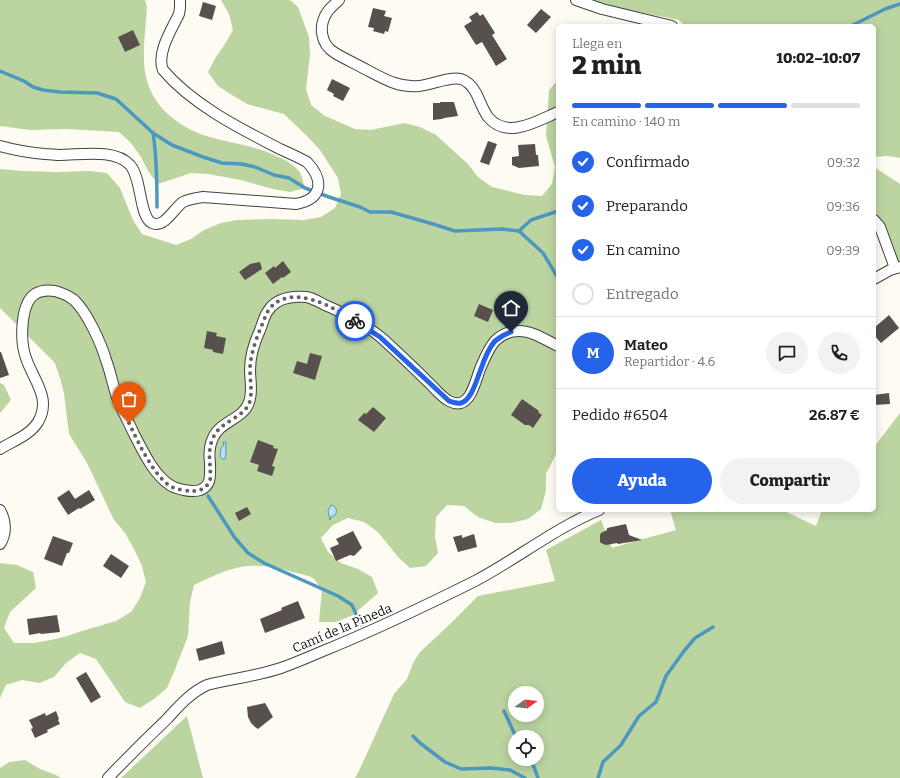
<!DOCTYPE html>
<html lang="es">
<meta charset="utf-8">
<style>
:root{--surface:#fff;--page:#f2f2f2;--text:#202124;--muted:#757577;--line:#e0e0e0;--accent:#2563eb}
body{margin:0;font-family:Bitter,serif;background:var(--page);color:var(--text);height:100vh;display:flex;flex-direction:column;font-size:15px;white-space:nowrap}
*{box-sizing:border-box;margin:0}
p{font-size:13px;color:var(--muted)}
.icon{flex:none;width:22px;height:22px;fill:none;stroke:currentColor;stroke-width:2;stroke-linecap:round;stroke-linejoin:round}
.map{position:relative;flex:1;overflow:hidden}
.side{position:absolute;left:556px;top:24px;width:320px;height:488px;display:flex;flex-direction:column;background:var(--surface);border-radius:6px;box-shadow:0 2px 10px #0003}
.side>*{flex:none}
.needle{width:26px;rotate:75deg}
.controls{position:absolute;left:508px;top:686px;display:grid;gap:8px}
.controls a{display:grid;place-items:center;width:36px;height:36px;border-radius:50%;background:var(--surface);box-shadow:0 2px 10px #0003;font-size:20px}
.pin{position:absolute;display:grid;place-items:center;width:34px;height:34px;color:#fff;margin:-41px -17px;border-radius:50% 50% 50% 0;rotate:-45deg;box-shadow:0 0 4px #0007}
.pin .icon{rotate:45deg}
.courier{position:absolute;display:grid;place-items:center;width:40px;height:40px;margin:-20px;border:3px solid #2563eb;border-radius:50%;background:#fff;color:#222;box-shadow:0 1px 5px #0007}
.head em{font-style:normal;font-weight:800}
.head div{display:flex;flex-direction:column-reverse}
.head{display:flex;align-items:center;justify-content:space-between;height:68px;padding:0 16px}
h1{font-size:26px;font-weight:800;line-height:30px}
.bar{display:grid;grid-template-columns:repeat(4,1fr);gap:6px 4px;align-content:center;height:48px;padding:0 16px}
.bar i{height:5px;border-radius:3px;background:var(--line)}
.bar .current{background:var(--accent)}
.bar p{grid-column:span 4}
.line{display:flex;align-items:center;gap:10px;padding:0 16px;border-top:1px solid var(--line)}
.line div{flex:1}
.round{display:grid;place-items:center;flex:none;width:42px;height:42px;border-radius:21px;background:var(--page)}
ol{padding:0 16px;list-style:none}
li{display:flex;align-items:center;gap:12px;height:44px}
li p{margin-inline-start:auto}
li .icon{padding:4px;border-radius:50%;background:var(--accent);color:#fff;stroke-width:4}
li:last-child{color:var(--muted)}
li i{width:22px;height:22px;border:2px solid var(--line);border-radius:50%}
.cta{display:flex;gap:8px;margin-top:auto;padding:8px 16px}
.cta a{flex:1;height:46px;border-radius:24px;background:var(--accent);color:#fff;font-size:16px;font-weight:800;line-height:46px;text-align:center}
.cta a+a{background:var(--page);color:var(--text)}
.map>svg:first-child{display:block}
.forest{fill:#bbd4a0;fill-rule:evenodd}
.water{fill:#bde0f0;stroke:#4c98bf}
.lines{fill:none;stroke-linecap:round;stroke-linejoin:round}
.stream{stroke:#4c98bf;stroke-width:3.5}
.building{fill:#57504d}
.street-casing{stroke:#424242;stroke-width:12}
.street{stroke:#fff;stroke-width:10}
.done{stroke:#63625f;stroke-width:4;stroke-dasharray:0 7.2}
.route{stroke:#2563eb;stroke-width:5}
.labels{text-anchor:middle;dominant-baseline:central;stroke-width:4;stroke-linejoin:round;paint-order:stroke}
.street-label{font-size:13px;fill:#0f0f0f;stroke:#fff}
</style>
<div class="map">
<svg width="900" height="778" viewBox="0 0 900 778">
<rect width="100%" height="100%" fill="#fefbf3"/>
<g class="forest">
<path d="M0,0h145l2,7c-1,22 -6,48 -1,70 7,30 31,49 60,59 23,7 48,9 70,20 8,3 17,8 23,15 3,4 4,12 6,17l-15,4 -17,-3 -32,-9 -33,-6 -17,-1 -33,11 -10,-13 -7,-14 -10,-14 -12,-11 -53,-3 -36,1 -30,-4z"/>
<path d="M221,0h69l8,7 11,30 1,17 -4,35 5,16 14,11 30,13 16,1 33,-7 16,4 16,8 32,29 10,13 14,10 33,8 17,1 10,-12 3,-17 -9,-31 3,-46 9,-10v370l-12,24v17l-5,18 -13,10 -17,4h-16l-17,-6 -14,-11 -17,-1 -11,12 -1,19 3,17 -12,13 -16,2 -12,-11 -20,-25 -14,-10 -16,-4 -15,7 -12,13 7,14 13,11 17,6 14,8 6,16 -25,22 -17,7h-17l3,-32c-3,-4 -6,-9 -9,-12 -4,-3 -19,-5 -24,-7 -41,-11 -58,-4 -95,14l-4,17 -2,34 -14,36 -7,16 -13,11 -14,9 -15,-6 -29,-43 -16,-6 -14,10 -12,14 -15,6 -17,-3 -16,5 -6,13v-135l17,2 16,7 3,16 -26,24 -6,16 10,15h20l17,-3 16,-4 15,-5 34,-10 15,-9 9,-14 6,-16 -4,-16 -7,-15 -10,-18 -11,-13 -27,-57 -18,-29 -5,-41 -4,-15 -5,-15 -55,-55v-139l23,2 34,1 33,-1 17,2 13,15 13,32 9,14 34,11 15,-6 13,-9 17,-7 16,-3 34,-1 33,1 17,-3 14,-9 6,-14 -3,-16 -18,-28 -12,-13 -24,-23 -37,-10 -15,-9 -14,-9 -10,-14 8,-15 9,-13 8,-14 -4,-16z"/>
<polygon points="593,0 900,0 900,158 888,156 874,157 874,26 685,26 679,20 618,8"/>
<polygon points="874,167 900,184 900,264 878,222 874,218"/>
<polygon points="0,383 4,385 11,400 0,413"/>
<path d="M900,413v365h-545l4,-7 35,-77 13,-15 6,-16 7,-11 27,-25 31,-31 77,-15 -9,-31 55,-30 11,28 20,-6 44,-12 -6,-20h112l34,16 6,-16h52v-63zM515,693h22v22h-22zM515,737h22v22h-22z"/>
<polygon points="187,716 203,778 121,778"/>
<polygon points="25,760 40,769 56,775 61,778 0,778 0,768 9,762"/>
</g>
<g class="water">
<path d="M223,442h3c-1,5 1,12 -1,17h-3l-2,-2 1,-9 3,-3z"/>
<path d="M331,505c5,1 7,6 4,10l-4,2 -1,3 -2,-9z"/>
</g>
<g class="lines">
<g class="stream">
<polyline points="851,26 885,9 900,4"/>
<polyline points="0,71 24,81 33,87 43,90 60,92 97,93 116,99 153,133 172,145 203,157 222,163 242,164 255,167 274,175 289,178 305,188 329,197 360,207 370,212 391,212 433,224 455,231 502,229 519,231 543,253 558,278"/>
<path d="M153,133c4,24 4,49 4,74"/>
<polyline points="519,231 531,220 558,211"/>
<polyline points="208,496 235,538 248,553 264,563 338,596 352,605 361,625"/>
<polyline points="504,711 516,737"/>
<polyline points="413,736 420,743 445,762 461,769 491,768 510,770 525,778"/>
<polyline points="529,759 534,767 538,778"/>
<polyline points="598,778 603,762 621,745 639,716 656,702 666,676 684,651 695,638 713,627"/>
</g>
</g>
<g class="building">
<polygon points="203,2 216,6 212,20 199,16"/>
<polygon points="373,8 386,11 384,16 392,18 388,32 385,31 384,34 373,31 374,28 368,27"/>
<polygon points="541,9 551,17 536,33 527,25"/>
<polygon points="477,12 480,16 483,14 495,33 492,35 507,59 496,66 482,42 476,45 464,26 472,21 469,17"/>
<polygon points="133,30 140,45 125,52 118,37"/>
<polygon points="332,79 350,88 343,101 333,96 334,94 327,90"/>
<polygon points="440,102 454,102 458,116 444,118 442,119 433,120 433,103 440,103"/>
<polygon points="488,141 497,144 489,165 480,162"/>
<polygon points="535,144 536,155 538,155 539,166 519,168 512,165 512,157 519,156 518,145"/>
<polygon points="283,261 291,272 283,278 282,277 273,284 265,273 274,266 275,268"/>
<polygon points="260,262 262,269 245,280 239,272 250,264"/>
<polygon points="479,304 493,310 488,322 474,316"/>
<polygon points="889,315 899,328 881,343 874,335 874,328"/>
<polygon points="207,331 217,333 216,336 226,338 223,354 213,352 213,350 204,348"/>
<polygon points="0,352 1,352 9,375 0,378"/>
<polygon points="310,353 322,356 315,380 293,373 297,361 307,364"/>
<polygon points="889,393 890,404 874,405 874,395"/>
<polygon points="522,399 539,411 538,412 542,415 533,428 529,425 525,425 511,415"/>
<polygon points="373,407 386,418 374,432 358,420 364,413 366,414"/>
<polygon points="258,440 274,446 273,448 278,449 272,466 275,467 272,476 257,471 259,465 250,462"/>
<polygon points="69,490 75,499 89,490 95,500 80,509 79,508 68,515 57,498"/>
<polygon points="247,507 251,514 239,521 235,513"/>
<polygon points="626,524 629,535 642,540 618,544 617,543 606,545 601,543 600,542 600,535 601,533 607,530 607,528"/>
<polygon points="353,531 362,548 354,556 350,555 336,561 330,548 339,544 336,539"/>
<polygon points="474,534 477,547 458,552 453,537 462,535 462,538"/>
<polygon points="53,536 73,543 69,553 67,553 62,566 44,559"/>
<polygon points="111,554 129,566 121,578 103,566"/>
<polygon points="298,601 305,618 265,633 260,619 282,610 281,608"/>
<polygon points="57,615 60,632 41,634 40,633 29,635 27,619"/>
<polygon points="222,641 225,654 199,661 196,649"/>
<polygon points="86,672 101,697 91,703 76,678"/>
<polygon points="265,703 273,717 258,729 255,727 251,723 248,717 247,707"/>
<polygon points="56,711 59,719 58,720 60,724 47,730 48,732 35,738 31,729 33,728 29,720 45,713 46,716"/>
</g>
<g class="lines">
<defs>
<g id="street">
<path d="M339,0c-4,4 -8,7 -11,11 -10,14 -8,33 7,42 10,6 21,11 32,17 17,9 32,18 52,16 12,-1 31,-10 42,-7 7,2 11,7 15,14 4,8 7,17 12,24 19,23 49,4 70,-5"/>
<polyline points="576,0 602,9 672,26"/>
<path d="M0,146c15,4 30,7 45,8 5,0 10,1 15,1 20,0 55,-7 70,10 12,13 9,52 22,58 12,6 22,-15 31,-21 6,-3 13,-4 20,-5l93,7c27,-5 28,-24 11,-42 -9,-5 -18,-9 -27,-13 -41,-21 -87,-44 -117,-79 -7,-17 9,-41 16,-56l1,-6v-8"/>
<polyline points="874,220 880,227 895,268"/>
<polyline points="874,279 890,270 900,267"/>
<path d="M0,449c13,-8 30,-14 38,-27 14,-24 -5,-42 -12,-64 -6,-16 -6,-54 9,-64 6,-4 14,-4 20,-3 7,2 14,5 19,9 13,12 27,43 32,60 5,13 7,27 12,40 5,12 11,23 16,34 9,17 19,40 36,51 4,3 9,4 14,5 5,1 11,2 16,0 12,-4 10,-16 10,-27 -1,-8 -1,-17 3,-25 7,-17 31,-19 36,-36 4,-10 1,-21 1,-32 0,-14 4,-27 10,-40 3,-7 4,-14 8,-19 8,-13 24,-15 38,-14 7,1 13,5 19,8 21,9 42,20 59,35 14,13 28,26 42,40 7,6 15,17 23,21 21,11 26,-19 31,-32 4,-9 8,-20 15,-28 6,-6 15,-10 24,-10 13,0 27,9 39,15"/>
<path d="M0,510c6,11 7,24 0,34"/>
<path d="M108,778c19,-20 39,-40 59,-59 12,-13 23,-26 40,-34 24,-6 50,-9 74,-17 14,-5 28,-11 42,-17 52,-21 102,-45 152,-70 42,-22 80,-53 124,-71"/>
</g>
</defs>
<use href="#street" class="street-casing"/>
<use href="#street" class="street"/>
</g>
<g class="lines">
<path class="done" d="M129,423c8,17 26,56 43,64 6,3 15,4 21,4 7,0 14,-3 17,-11 1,-4 0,-10 0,-15 -1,-9 -1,-20 4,-29 8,-16 31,-18 36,-35 3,-14 -2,-28 1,-42 2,-11 6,-22 10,-32 3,-6 5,-14 9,-19 22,-25 63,-1 85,13"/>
<path class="route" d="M355,321l25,16 69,64c3,1 8,3 12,2 11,-3 16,-25 20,-34 3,-9 7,-20 14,-28 5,-4 10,-7 16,-9"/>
</g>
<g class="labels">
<g class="street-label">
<text transform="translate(342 628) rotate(-23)">Camí de la Pineda</text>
</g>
</g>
</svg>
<div class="controls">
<a><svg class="needle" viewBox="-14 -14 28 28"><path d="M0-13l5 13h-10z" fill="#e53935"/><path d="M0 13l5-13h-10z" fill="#757577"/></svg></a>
<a><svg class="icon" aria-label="locate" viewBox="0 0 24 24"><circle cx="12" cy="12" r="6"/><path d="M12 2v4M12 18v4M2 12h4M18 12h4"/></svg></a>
</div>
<div class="pin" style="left:129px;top:423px;background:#ea580c"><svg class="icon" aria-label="bag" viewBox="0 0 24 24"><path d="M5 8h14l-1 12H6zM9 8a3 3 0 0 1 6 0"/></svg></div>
<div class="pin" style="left:511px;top:332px;background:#1f2937"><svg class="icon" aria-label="home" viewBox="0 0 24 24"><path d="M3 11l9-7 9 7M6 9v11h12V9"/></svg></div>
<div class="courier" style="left:355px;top:321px"><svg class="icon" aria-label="bike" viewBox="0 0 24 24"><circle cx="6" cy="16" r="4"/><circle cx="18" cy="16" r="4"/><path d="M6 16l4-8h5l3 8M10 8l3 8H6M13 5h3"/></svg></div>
<section class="side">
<div class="head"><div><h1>2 min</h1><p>Llega en</p></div><em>10:02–10:07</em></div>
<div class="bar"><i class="current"></i><i class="current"></i><i class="current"></i><i></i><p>En camino · 140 m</p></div>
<ol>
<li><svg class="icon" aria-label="check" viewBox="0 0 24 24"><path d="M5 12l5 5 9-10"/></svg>Confirmado<p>09:32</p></li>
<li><svg class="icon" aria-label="check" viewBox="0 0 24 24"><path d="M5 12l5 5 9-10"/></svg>Preparando<p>09:36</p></li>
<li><svg class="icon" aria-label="check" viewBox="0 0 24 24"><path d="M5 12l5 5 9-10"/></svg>En camino<p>09:39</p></li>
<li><i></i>Entregado</li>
</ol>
<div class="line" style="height:72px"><b class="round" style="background:var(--accent);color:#fff">M</b><div><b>Mateo</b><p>Repartidor · 4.6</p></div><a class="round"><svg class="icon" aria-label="chat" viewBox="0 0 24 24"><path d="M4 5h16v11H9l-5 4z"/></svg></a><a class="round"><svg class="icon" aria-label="phone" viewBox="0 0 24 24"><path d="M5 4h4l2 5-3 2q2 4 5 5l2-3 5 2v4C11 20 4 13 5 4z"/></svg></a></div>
<div class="line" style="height:52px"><div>Pedido #6504</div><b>26.87 €</b></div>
<div class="cta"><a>Ayuda</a><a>Compartir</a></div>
</section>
</div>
